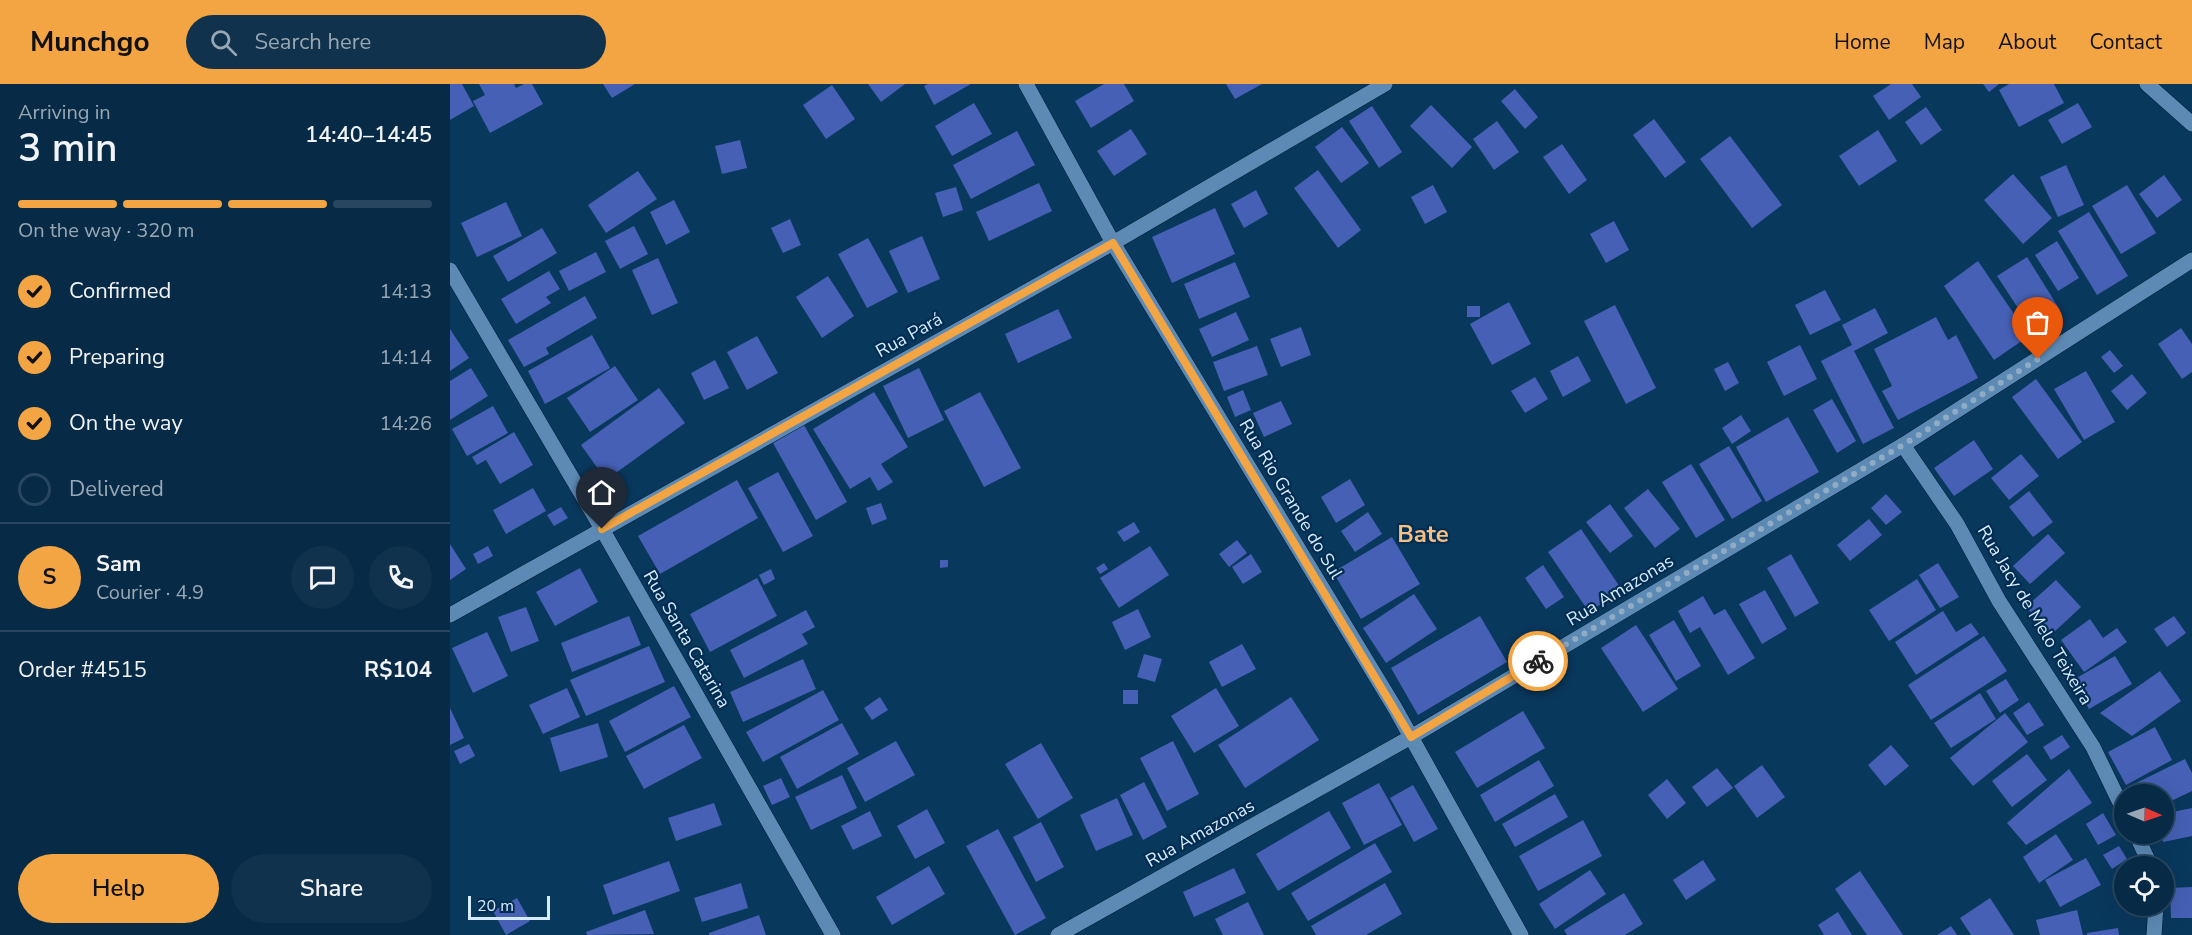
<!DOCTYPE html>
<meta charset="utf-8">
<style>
:root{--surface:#072a46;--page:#10324d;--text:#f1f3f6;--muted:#98a7b3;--line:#28465f;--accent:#f3a443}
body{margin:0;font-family:"Nunito Sans",sans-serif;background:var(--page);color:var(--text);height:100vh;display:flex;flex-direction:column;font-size:22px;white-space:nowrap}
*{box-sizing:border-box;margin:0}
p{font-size:20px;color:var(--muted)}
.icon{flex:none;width:33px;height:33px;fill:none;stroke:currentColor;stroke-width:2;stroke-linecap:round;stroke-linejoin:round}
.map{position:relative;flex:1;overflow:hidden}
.side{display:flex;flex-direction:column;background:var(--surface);width:450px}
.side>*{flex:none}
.needle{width:39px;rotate:92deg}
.tools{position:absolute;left:1664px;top:700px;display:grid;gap:12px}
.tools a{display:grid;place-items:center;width:60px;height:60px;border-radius:50%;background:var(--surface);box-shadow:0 6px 24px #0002,0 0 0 2px var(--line);font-size:30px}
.scale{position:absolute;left:18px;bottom:15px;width:82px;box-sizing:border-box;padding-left:6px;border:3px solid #d8ebfd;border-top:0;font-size:16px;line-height:21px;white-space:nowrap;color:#d8ebfd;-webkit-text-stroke:4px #002d51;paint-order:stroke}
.pin{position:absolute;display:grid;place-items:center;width:51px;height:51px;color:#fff;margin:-62px -26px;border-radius:50% 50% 50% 0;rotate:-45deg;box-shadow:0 0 6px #0007}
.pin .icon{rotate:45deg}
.courier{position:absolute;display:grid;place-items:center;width:60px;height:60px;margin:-30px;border:4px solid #f3a443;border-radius:50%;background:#fff;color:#222;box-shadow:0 2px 8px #0007}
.summary em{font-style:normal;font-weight:600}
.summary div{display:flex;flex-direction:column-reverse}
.summary{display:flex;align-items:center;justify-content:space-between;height:102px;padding:0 18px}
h1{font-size:39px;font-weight:600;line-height:45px}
.bar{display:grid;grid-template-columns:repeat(4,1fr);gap:9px 6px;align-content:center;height:72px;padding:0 18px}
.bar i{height:8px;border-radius:4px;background:var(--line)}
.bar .on{background:var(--accent)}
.bar p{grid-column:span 4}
.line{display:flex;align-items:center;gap:15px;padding:0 18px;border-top:2px solid var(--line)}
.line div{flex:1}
.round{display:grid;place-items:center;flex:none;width:63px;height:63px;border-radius:32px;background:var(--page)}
ol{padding:0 18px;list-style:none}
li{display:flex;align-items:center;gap:18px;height:66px}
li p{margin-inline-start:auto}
li .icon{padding:6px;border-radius:50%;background:var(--accent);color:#111;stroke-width:4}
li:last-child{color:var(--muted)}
li i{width:33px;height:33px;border:3px solid var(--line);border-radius:50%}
.primary-button{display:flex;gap:12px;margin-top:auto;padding:12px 18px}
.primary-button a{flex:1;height:69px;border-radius:36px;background:var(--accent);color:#111;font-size:24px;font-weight:600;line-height:69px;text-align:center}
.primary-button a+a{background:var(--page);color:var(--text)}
header{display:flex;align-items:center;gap:36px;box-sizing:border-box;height:84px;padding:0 30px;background:var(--accent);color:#111}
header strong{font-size:28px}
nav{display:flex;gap:33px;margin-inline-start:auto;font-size:21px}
.search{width:420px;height:54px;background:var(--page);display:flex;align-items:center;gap:15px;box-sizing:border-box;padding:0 21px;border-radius:33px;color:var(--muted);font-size:22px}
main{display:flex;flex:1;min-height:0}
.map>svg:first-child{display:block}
.building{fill:#4560b5}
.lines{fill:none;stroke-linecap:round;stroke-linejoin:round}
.minor-casing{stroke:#001e3a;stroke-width:16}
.minor{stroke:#5d8ab4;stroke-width:15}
.done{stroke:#90acc5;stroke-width:6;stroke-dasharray:0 10.8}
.route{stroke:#f3a443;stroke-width:8}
.labels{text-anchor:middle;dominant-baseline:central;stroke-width:4.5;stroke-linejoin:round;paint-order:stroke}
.street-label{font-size:18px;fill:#d8ebfd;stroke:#002d51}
.district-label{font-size:24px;font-weight:bold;fill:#f7bf83;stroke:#002d51}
</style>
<header>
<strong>Munchgo</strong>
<div class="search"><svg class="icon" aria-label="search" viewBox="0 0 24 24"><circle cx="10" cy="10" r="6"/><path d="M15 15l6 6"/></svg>Search here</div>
<nav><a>Home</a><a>Map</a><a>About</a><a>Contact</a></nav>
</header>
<main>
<section class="side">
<div class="summary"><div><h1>3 min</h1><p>Arriving in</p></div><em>14:40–14:45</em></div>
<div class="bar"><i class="on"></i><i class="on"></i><i class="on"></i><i></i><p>On the way · 320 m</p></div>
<ol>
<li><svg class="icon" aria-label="check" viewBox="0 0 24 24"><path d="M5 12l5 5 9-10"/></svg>Confirmed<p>14:13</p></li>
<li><svg class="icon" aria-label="check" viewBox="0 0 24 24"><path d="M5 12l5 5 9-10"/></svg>Preparing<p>14:14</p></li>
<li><svg class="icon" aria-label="check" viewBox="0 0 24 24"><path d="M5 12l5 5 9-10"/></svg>On the way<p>14:26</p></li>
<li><i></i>Delivered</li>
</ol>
<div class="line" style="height:108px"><b class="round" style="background:var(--accent);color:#111">S</b><div><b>Sam</b><p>Courier · 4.9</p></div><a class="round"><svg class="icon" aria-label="chat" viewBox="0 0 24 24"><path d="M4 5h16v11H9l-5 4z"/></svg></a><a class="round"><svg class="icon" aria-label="phone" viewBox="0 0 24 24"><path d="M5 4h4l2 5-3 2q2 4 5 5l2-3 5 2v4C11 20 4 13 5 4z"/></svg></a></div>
<div class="line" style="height:78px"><div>Order #4515</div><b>R$104</b></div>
<div class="primary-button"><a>Help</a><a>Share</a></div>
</section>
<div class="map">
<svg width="1742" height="851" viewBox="0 0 1742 851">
<rect width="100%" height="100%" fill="#09385d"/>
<g class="building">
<polygon points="0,0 12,0 24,22 0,36"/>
<polygon points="29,0 64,0 66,4 74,0 82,0 93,20 40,49 23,17 35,11"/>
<polygon points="153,0 185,0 162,14"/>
<polygon points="418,0 455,0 431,18"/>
<polygon points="478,0 521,0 484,21 474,2"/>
<polygon points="654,0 674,0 684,17 641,44 625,17"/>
<polygon points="776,0 812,0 785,15"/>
<polygon points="1441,0 1462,0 1471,13 1439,36 1423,12"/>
<polygon points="1533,0 1549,0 1539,8"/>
<polygon points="1559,0 1604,0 1614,19 1569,43 1549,6"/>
<polygon points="382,1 405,35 376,55 353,21"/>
<polygon points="1065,5 1088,33 1075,45 1051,17"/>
<polygon points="524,19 542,50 502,72 485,42"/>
<polygon points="1628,19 1642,43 1612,60 1598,36"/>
<polygon points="981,21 1022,63 1002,84 960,42"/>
<polygon points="922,22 952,68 929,84 899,37"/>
<polygon points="1476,23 1492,46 1471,61 1455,38"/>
<polygon points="1204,35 1236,78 1215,94 1183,51"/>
<polygon points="1047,37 1069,68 1044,86 1023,55"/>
<polygon points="892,43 919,79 891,99 865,63"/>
<polygon points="681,45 697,70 664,92 647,67"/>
<polygon points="1428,46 1447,77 1409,102 1389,72"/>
<polygon points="567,47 585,81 521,115 503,81"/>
<polygon points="1280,52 1332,121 1302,144 1250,75"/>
<polygon points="290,56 297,84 272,90 265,62"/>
<polygon points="1112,60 1137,96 1119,110 1093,73"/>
<polygon points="1616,81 1634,121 1608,133 1590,93"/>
<polygon points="868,86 911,146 888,164 844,104"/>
<polygon points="188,87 207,115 156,149 138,121"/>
<polygon points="1563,90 1602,134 1573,160 1534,116"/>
<polygon points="1714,91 1732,116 1707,134 1689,110"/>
<polygon points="589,99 602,127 539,157 526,128"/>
<polygon points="983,101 997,128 975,140 961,113"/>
<polygon points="1677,101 1706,149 1671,170 1642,122"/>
<polygon points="506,103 513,126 493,133 485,109"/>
<polygon points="806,106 818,130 794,144 781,120"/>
<polygon points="224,116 240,148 216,161 200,128"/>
<polygon points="56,118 72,152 27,173 11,139"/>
<polygon points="765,124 785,170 722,199 702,153"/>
<polygon points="1639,128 1678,192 1647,211 1608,147"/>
<polygon points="340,135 351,161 333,169 321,144"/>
<polygon points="1164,137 1179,166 1156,179 1140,150"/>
<polygon points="184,142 198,170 170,185 155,157"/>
<polygon points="92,144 107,169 58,198 43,172"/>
<polygon points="472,152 490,195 458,209 439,167"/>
<polygon points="418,154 448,208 417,224 388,170"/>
<polygon points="1607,157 1629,194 1608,207 1585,171"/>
<polygon points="146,168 156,188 119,207 109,187"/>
<polygon points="1577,173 1610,226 1581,244 1547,192"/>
<polygon points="208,174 228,219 202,231 182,186"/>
<polygon points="1528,177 1579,252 1544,276 1494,202"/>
<polygon points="785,178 800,213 749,235 734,200"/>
<polygon points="99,187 110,205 96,213 101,219 66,240 51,215"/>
<polygon points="378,192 404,232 372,254 346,213"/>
<polygon points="1375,206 1391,236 1360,251 1345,221"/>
<polygon points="135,212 147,234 96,264 99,270 74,283 58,256"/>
<polygon points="1059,218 1081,260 1042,281 1020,240"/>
<polygon points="1165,221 1206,304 1176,320 1134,237"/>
<rect x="1017" y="222" width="13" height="11"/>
<polygon points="1425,224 1438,249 1404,267 1444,344 1413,360 1371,277 1402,261 1392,241"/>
<polygon points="608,225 622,254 568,279 555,250"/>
<polygon points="786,228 799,256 762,273 749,245"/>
<polygon points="1486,233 1498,256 1506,251 1528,294 1448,336 1432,307 1442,302 1424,265"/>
<polygon points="851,243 861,271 831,283 820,255"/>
<polygon points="1731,244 1742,260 1742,288 1732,295 1708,260"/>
<polygon points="0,245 19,274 0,287"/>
<polygon points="142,251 160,284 95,320 78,287"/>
<polygon points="307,252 328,289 297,306 277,268"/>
<polygon points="1350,261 1367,295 1334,312 1317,278"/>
<polygon points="807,262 818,291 774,307 763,278"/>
<polygon points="1660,266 1673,282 1664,289 1651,273"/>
<polygon points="1128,272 1141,297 1113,313 1100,287"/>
<polygon points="265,276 279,304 254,316 241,289"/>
<polygon points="1278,278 1289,299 1275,307 1264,285"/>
<polygon points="165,282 188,316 140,348 117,314"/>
<polygon points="21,284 38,312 0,336 0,297"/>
<polygon points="469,284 494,336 458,354 433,302"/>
<polygon points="1636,287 1665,338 1634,356 1604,305"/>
<polygon points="1682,290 1697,309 1677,326 1661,307"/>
<polygon points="1085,293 1098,315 1075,329 1061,307"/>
<polygon points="1586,295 1632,358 1608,375 1562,313"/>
<polygon points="209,304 235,339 156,396 131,361"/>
<polygon points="793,306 801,326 785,333 777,313"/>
<polygon points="424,308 458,363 431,380 443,398 428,407 420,393 400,405 363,345"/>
<polygon points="530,308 571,384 534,403 494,327"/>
<polygon points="1382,315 1406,357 1387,369 1363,326"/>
<polygon points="831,317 842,340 814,353 803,329"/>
<polygon points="43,322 58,349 17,372 2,345"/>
<polygon points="1291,331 1301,347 1282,360 1272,344"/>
<polygon points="1338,333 1369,388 1316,418 1286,363"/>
<polygon points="354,341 397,418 366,436 323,359"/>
<polygon points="64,348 83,381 50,400 36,376 27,381 22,373"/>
<polygon points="1524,356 1543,385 1504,412 1484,384"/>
<polygon points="1279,362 1312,417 1282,435 1249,380"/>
<polygon points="1571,370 1589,392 1559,416 1541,394"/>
<polygon points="1241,380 1275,436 1246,454 1212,398"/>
<polygon points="328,388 363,452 333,468 298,404"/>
<polygon points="900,395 915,421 886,439 871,413"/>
<polygon points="287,396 308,434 210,490 188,452"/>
<polygon points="83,404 96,427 56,450 43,426"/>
<polygon points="1198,405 1230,445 1205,464 1174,424"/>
<polygon points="1579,407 1603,438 1583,453 1559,423"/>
<polygon points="1436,410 1452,428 1436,441 1421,424"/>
<polygon points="431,419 437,435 422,441 416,424"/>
<polygon points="1160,420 1183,452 1160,469 1136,438"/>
<polygon points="111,423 118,434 104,442 97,431"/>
<polygon points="918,428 932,450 905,468 891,447"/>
<polygon points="1419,435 1432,451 1400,477 1387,461"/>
<polygon points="684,438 690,448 674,458 667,448"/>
<polygon points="1131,445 1172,506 1139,528 1098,468"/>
<polygon points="1598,450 1615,469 1580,500 1563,482"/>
<polygon points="942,453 970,500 911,535 883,488"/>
<polygon points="787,456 797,469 779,483 769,470"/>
<polygon points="0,460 16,485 0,496"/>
<polygon points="38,462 43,472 28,480 23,470"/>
<polygon points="700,462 719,491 669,524 650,494"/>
<polygon points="801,470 812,488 793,500 782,483"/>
<polygon points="1341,470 1369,519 1345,533 1317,484"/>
<polygon points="490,476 498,476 498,483 490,484"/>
<polygon points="654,479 658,485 650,490 646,484"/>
<polygon points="1488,479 1509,513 1490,524 1469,491"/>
<polygon points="1093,481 1114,513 1096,525 1075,494"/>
<polygon points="130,484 148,518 105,542 86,508"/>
<polygon points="321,485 325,495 314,501 309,491"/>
<polygon points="307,494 327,532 260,568 240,530"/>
<polygon points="1467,495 1486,526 1439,557 1419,526"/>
<polygon points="1606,496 1631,523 1601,551 1576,523"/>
<polygon points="1315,506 1337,545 1312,560 1289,520"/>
<polygon points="964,510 987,545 936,579 913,544"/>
<polygon points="1253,512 1264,531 1275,525 1305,574 1278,591 1250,543 1240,549 1228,527"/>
<polygon points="76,523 89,557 61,568 48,533"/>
<polygon points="688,525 701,553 675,566 662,538"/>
<polygon points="356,526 365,543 352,550 358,560 294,594 280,566"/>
<polygon points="1493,527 1506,548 1521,539 1529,550 1466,591 1445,558"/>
<polygon points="179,532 191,561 122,588 111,559"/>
<polygon points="1030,532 1057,578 968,631 941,584"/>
<polygon points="1724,532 1736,549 1717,563 1704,545"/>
<polygon points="1640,535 1653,554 1667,544 1677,558 1634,588 1611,556"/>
<polygon points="1224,536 1251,582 1226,597 1199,551"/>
<polygon points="1186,541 1228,605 1193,628 1151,564"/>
<polygon points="37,548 58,592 23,609 2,564"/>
<polygon points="1534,552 1557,587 1481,636 1458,601"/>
<polygon points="792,560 806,585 772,603 759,578"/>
<polygon points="199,562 215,598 136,632 120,596"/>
<polygon points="694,570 712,575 705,598 687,593"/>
<polygon points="1665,572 1682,600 1639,625 1623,596"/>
<polygon points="353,575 366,605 293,638 280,608"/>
<polygon points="1710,587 1731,617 1682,652 1650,629"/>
<polygon points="1556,595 1569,616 1550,629 1536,607"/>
<polygon points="224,602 241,633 175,668 159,637"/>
<polygon points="117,604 130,633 93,650 79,621"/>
<polygon points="766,604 789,642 744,669 721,632"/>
<polygon points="373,606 389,636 313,678 296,648"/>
<rect x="673" y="606" width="15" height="14"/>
<polygon points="1530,609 1546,635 1501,664 1484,639"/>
<polygon points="430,613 438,626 422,636 414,624"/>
<polygon points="841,613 869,656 795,704 768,661"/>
<polygon points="1579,618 1594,641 1577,651 1563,629"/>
<polygon points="0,624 14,654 0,661"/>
<polygon points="1073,627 1095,664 1027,704 1005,668"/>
<polygon points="1555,629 1578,658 1523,702 1500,674"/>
<polygon points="148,639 158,673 110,688 100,654"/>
<polygon points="392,639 409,670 347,705 330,673"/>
<polygon points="234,641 252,674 194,705 176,672"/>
<polygon points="1705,643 1722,676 1676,701 1658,668"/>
<polygon points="1612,651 1620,663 1601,676 1593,663"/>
<polygon points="446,657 465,691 415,718 397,684"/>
<polygon points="723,657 749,710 717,727 690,674"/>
<polygon points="591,659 623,714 588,735 555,680"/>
<polygon points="19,660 25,672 10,680 4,667"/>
<polygon points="1441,661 1459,682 1435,702 1418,681"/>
<polygon points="1577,670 1597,696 1562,723 1542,697"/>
<polygon points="1735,675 1742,689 1742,707 1713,721 1713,711 1687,711 1682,701"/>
<polygon points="1089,676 1104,702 1045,738 1030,711"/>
<polygon points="1312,681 1335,713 1307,734 1284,702"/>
<polygon points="1267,684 1283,704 1257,723 1242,703"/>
<polygon points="1619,685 1642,719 1576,761 1557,739"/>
<polygon points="392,691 407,724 361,746 345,713"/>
<polygon points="331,694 340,713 322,721 313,702"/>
<polygon points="1217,695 1236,719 1217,735 1198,711"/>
<polygon points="694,698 717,743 693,756 670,711"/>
<polygon points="929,699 952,741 914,761 892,719"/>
<polygon points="963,701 988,745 964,758 940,714"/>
<polygon points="1105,710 1118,733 1065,763 1052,740"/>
<polygon points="667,714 683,751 646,767 630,731"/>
<polygon points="264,719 272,741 226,757 218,734"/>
<polygon points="1742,724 1742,752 1713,758 1711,750 1713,750 1713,730"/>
<polygon points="477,725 495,759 465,775 447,742"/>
<polygon points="420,727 432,752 403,766 391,742"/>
<polygon points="879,727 901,764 828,807 806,770"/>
<polygon points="1653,729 1666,751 1648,761 1636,740"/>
<polygon points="1133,736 1152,772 1088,807 1069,772"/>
<polygon points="591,738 614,783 586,798 563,753"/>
<polygon points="548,745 596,834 565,851 516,762"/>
<polygon points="1606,750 1623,776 1589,799 1573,773"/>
<polygon points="925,759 942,788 858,837 841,809"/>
<polygon points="1669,762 1677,775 1662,785 1653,771"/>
<polygon points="1636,774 1651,801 1610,823 1595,796"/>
<polygon points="1253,776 1266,796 1236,816 1223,796"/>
<polygon points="219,777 230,807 163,831 153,801"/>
<polygon points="479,782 495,810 442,841 426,813"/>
<polygon points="784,784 796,809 744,833 733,808"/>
<polygon points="1140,786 1156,810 1105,845 1089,820"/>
<polygon points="1410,787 1453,851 1417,851 1385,805"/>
<polygon points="291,799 298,824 252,838 244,814"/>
<polygon points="935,799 952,830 916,851 866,851 861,842"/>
<polygon points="1742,803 1742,834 1721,834 1720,804"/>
<polygon points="1174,809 1193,840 1175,851 1117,851 1114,846"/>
<polygon points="67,814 80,837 56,851 43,827"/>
<polygon points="1540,814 1564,851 1521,851 1510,834"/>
<polygon points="798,818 814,851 773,851 765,835"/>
<polygon points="195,826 204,850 137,851 136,848"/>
<polygon points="1627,826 1633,851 1590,851 1586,836"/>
<polygon points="1388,828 1402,851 1374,851 1368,841"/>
<polygon points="309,831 316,851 259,851 259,849"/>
<polygon points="1501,842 1507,851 1487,851"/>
<polygon points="1668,844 1669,851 1637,851 1637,849"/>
</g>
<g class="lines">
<defs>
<g id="minor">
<polyline points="576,0 663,159 945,624 1071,851"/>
<polyline points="1697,0 1742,40"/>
<polyline points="0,186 152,445 383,851"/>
<polyline points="1453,361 1507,440 1549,517 1643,663 1674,727"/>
<polyline points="0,531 663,159 935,0"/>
<polyline points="1686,750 1701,783"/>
<polyline points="608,851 961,653 1453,361 1742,176"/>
<polyline points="1704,851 1706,822"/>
</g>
</defs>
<use href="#minor" class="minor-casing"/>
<use href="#minor" class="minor"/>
</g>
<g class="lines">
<polyline class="done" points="1088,577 1453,361 1588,275"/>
<polyline class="route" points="152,445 663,159 961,653 1088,577"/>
</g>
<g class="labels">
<g class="street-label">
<text transform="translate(459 251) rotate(-29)">Rua Pará</text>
<text transform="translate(841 415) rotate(59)">Rua Rio Grande do Sul</text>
<text transform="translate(1170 506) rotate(-31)">Rua Amazonas</text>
<text transform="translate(1585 531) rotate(59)">Rua Jacy de Melo Teixeira</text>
<text transform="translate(237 555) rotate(60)">Rua Santa Catarina</text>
<text transform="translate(750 749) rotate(-29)">Rua Amazonas</text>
</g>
<g class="district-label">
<text x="973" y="450">Bate</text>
</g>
</g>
</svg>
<div class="tools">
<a><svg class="needle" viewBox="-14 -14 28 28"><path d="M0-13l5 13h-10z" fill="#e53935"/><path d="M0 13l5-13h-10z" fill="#98a7b3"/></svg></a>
<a><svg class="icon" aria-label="locate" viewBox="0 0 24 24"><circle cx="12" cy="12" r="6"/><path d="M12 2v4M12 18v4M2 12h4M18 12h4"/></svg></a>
</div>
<div class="scale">20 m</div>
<div class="pin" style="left:1588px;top:275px;background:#ea580c"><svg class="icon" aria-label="bag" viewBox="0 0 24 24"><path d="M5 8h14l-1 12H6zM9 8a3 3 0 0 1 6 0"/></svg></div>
<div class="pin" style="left:152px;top:445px;background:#1f2937"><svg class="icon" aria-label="home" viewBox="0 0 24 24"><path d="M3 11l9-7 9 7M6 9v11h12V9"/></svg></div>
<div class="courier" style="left:1088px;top:577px"><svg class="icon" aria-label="bike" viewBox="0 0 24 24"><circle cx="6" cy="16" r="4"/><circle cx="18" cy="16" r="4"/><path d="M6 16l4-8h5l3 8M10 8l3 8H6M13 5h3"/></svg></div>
</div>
</main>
